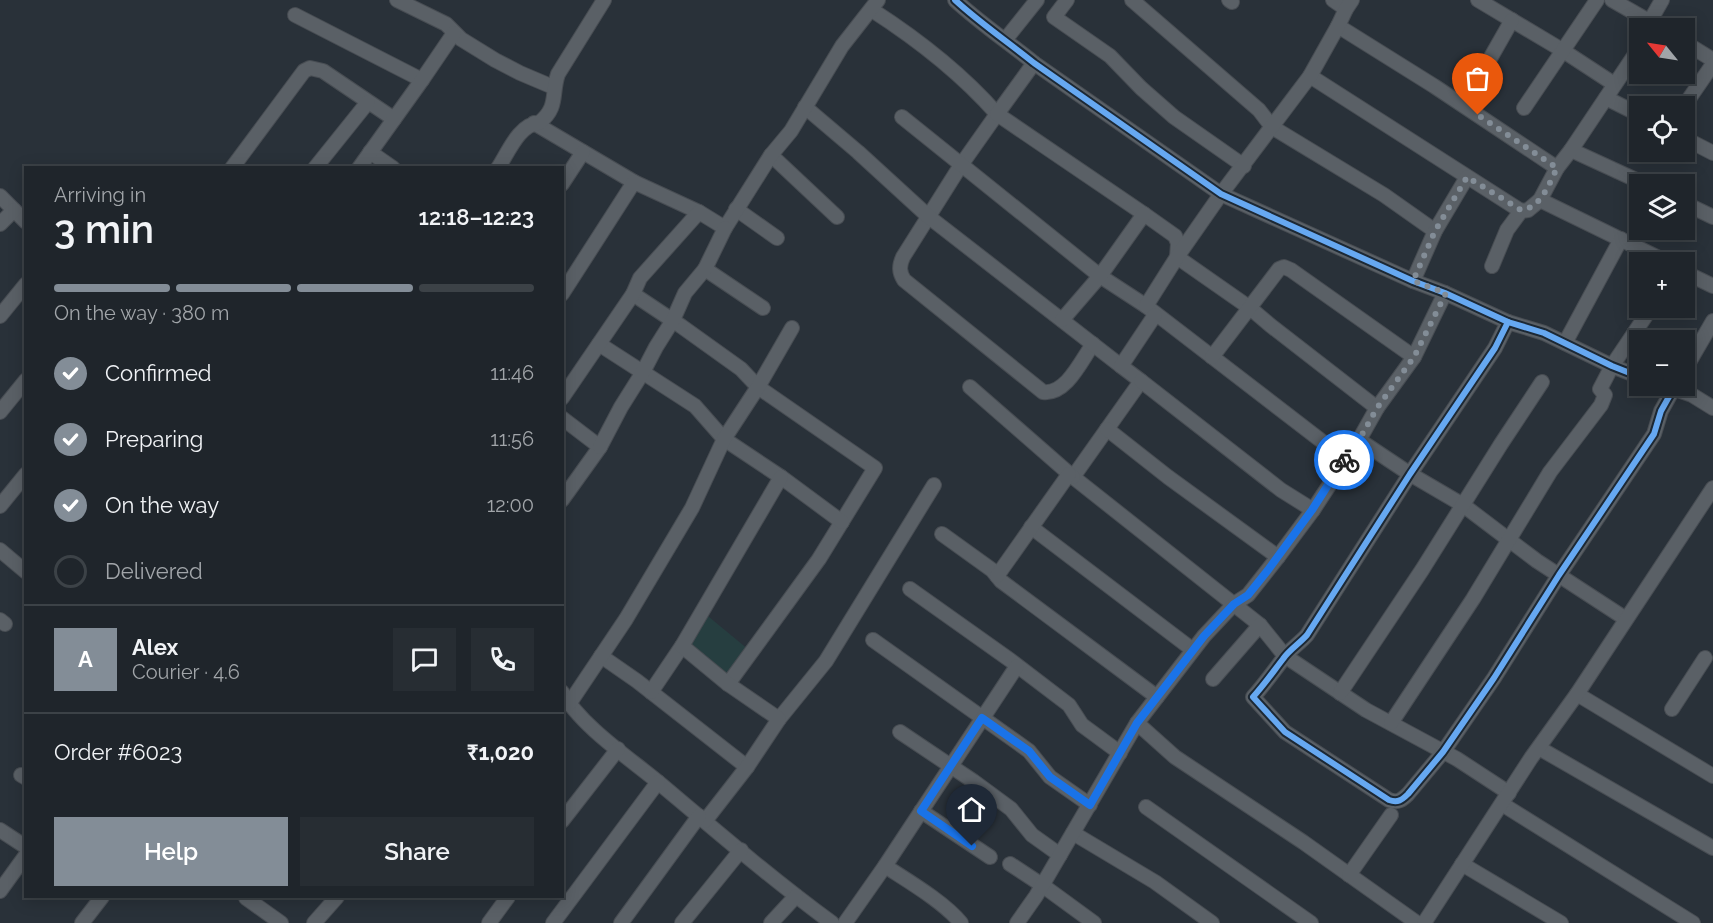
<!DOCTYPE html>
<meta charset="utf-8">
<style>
:root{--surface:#1f252b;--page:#272d33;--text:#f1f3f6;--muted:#a1a5a9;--line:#3c4247;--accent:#838d97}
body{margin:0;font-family:Raleway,sans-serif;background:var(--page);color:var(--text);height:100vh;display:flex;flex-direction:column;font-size:22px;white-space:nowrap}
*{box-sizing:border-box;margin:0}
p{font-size:20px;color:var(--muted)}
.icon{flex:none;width:33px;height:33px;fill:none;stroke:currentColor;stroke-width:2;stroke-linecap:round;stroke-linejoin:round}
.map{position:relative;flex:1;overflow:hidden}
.panel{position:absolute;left:24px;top:166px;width:540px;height:732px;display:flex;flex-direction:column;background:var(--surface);border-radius:0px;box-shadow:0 3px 15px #0003,0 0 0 2px var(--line)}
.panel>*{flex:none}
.needle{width:39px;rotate:300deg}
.buttons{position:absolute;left:1629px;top:18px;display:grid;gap:12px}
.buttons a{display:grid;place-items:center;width:66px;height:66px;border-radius:0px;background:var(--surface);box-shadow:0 3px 15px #0003,0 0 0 2px var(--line);font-size:30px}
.pin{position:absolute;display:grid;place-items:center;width:51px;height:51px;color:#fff;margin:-62px -26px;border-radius:50% 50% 50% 0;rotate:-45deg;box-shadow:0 0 6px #0007}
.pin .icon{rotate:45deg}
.courier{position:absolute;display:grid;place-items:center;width:60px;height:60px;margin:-30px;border:4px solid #1a73e8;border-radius:50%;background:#fff;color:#222;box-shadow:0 2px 8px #0007}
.overview em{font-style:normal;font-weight:600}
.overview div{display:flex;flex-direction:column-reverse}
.overview{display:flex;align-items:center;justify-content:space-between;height:102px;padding:0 30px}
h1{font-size:39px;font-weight:600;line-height:45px}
.bar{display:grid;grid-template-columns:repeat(4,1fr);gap:9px 6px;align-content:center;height:72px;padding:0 30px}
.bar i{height:8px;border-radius:4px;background:var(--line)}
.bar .selected{background:var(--accent)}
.bar p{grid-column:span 4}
.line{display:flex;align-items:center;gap:15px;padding:0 30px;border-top:2px solid var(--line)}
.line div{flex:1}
.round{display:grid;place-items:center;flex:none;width:63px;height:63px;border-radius:0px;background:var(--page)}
ol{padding:0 30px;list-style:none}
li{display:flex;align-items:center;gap:18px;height:66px}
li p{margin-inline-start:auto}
li .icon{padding:6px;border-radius:50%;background:var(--accent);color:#fff;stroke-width:4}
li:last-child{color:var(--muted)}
li i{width:33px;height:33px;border:3px solid var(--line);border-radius:50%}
.primary-button{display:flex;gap:12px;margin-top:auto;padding:12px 30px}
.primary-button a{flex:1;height:69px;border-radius:0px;background:var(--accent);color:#fff;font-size:24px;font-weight:600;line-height:69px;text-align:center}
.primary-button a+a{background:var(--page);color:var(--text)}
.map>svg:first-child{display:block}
.green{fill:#263e40}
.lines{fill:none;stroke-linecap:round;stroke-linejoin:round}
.minor-casing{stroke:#484d53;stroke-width:16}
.minor{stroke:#5a6066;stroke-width:14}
.cycleway-casing{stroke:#1c2834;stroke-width:10}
.cycleway{stroke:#66a8f1;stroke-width:6}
.done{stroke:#838d97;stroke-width:6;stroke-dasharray:0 10.8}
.route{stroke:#1a73e8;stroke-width:8}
</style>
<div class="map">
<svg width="1713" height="923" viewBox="0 0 1713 923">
<rect width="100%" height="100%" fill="#293139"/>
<polygon class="green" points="703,612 749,650 727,674 685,648"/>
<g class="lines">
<defs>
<g id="minor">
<polyline points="397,0 446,24 461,39 495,60 520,73 553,87"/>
<path d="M955,0c25,23 53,42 79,63l187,131 192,87 32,12 63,29 36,11 68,33 28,11"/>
<polyline points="1067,0 1054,17 1110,56 1141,88 1174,117 1244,166"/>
<polyline points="1132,0 1259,110 1272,127 1384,195 1435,231"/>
<polyline points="1229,0 1232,2"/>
<polyline points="1333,0 1346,9"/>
<polyline points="1478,0 1562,50 1614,84"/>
<polyline points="1612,0 1661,28"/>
<path d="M872,10c45,29 89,63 125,104l-36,51 -58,92c-4,9 -4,15 1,23l139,112c23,3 38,-31 50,-48"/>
<polyline points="295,15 422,80"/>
<polyline points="1650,21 1662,0"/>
<polyline points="1338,26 1434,86 1557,168"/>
<polyline points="1005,40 1037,0"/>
<polyline points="1684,42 1713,60"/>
<polyline points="1034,63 997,114 1144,214 1175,236 1178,243 1177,257 1250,308 1270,325 1377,408"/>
<polyline points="1310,76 1521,211"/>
<polyline points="1606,98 1640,115"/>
<polyline points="1460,103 1487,64 1512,20"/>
<polyline points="1684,106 1713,64"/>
<polyline points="805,107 858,152 929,217 1121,366"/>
<polyline points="1524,108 1597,0"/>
<polyline points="902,117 1100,276 1146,306 1345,459"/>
<polyline points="534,123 634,182"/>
<polyline points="1684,138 1713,153"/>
<polyline points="1571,150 1645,184"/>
<polyline points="370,152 393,168"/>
<polyline points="771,155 837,217"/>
<polyline points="232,168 304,71 310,68 323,71 394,119"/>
<polyline points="315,168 368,102"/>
<polyline points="359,168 422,80 454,33"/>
<path d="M498,168c10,-15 21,-44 41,-45 20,-16 12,-29 19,-49l46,-74"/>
<polyline points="562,184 583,152"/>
<polyline points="0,196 26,222"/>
<polyline points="1540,200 1557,168 1571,150 1640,47"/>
<polyline points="1684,203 1713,217"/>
<polyline points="736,209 777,238"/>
<polyline points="0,224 14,210"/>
<polyline points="1492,266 1507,230 1521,211 1528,210 1540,200 1667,262"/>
<polyline points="705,269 763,308"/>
<polyline points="1684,272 1713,286"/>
<polyline points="1413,281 1435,231 1467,177"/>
<polyline points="562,294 634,182 699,212"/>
<polyline points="633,294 681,326 741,369 758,387 875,468 819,559 728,684"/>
<polyline points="1146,306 1177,257 1221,194 1310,76 1338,26 1346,9 1352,0"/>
<polyline points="1155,315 1121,366 1141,381 1073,477 1260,625 1285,656 1366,710 1457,759 1509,793"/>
<polyline points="0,316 26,284"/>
<polyline points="1062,320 1100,276 1144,214"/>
<path d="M1508,322l-13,26 -85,126 -103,161c-8,9 -18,15 -24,24 -10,13 -19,26 -30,38l32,35 104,68c9,3 13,0 19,-6l35,-42 51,-74 65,-103 95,-141 7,-23 14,-25"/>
<polyline points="1565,343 1621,239"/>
<polyline points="599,344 695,406 724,439 781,477 842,522"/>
<polyline points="1414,357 1445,293"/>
<polyline points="1684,371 1713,321"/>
<polyline points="1141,381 1281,490 1313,510"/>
<polyline points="1666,386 1692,395 1713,408"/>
<polyline points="970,387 1073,477"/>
<polyline points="562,398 633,294 640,278 699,212 725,228 771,155 791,131 842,46 878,0"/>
<polyline points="0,412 26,380"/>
<polyline points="562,418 600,447 562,500"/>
<polyline points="1107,429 1168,477 1278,557"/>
<polyline points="1359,440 1410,474 1463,505 1537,561 1626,619"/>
<polyline points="600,447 621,407 643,372 656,347 673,320 685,293 705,269 725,228"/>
<polyline points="0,506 26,474"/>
<polyline points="1031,527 1193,650"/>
<polyline points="942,534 992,570 1001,581 1157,697"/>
<polyline points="0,550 26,572"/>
<polyline points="997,576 1069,474"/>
<polyline points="910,589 1010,660 1069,705 1082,725 1120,753"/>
<polyline points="0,620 5,624"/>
<polyline points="873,640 1018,743 1029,751 1050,777 1090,805"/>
<polyline points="601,656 637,681 747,767"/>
<polyline points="1213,679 1260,625"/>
<path d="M562,692c18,33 67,66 96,90 57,48 114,97 174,141"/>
<polyline points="651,692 682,646"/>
<polyline points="1340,693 1422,570 1501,444 1542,382"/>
<polyline points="1577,694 1713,776"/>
<polyline points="569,704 626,619 692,508 724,439 758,387 792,328"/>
<polyline points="1672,709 1705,658"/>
<polyline points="779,719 826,661 934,485"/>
<polyline points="1137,723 1175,757 1303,842 1417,923"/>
<polyline points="1391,723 1473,599 1550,472 1601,405 1605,395 1600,389 1612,366 1651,308"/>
<polyline points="900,732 973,781 1011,809 1032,835 1060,855"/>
<polyline points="1539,748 1713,848"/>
<polyline points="21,775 26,778"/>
<polyline points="1502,804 1693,923"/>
<polyline points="1146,807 1311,923"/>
<polyline points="921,811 990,857"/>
<polyline points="562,821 618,749"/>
<polyline points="705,821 747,767 779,719 728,684 682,646 781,477"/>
<polyline points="0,830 26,847"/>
<polyline points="1073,833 1155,882 1212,923"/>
<polyline points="1010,864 1042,885 1094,923"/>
<polyline points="1462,864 1561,923"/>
<path d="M885,866c23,15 59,36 76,57"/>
<polyline points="1349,875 1391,815"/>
<polyline points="0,891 26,855"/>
<polyline points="246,898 281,923"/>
<polyline points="82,923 102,897"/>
<polyline points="314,923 337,897"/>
<polyline points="489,923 508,897"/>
<polyline points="553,923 658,782"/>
<polyline points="621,923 699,816"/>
<polyline points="682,923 741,850"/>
<polyline points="771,923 796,896"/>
<polyline points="845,923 885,866 1017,666"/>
<polyline points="1017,923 1036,896 1137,723 1204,636 1234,604 1248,595 1278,557 1313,510 1359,440 1377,408 1414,357 1291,270 1284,267 1279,269 1212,357"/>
<polyline points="1424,923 1531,758 1577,694 1713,488"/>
</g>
</defs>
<use href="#minor" class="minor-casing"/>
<use href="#minor" class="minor"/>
<defs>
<g id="cycleway">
<path d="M955,0c25,23 53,42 79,63l187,131 192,87 32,12 63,29 36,11 68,33 28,11"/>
<path d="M1508,322l-13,26 -85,126 -103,161c-8,9 -18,15 -24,24 -10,13 -19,26 -30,38l32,35 104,68c9,3 13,0 19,-6l35,-42 51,-74 65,-103 95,-141 7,-23 14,-25"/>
</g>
</defs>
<use href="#cycleway" class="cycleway-casing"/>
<use href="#cycleway" class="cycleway"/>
</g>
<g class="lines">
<path class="done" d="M1344,460l15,-20 18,-32 37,-51 32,-64 -33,-12 22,-50 32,-54 54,33c20,-2 28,-26 36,-42l-79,-53"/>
<polyline class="route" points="972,846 921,811 982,718 1029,751 1050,777 1090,805 1137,723 1204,636 1234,604 1248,595 1268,570 1312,510 1344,460"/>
</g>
</svg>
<div class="buttons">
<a><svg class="needle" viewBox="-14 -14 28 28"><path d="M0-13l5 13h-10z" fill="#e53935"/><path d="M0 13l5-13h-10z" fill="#a1a5a9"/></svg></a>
<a><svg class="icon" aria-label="locate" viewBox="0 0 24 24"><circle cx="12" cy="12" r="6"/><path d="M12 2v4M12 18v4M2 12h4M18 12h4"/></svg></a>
<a><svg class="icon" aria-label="layers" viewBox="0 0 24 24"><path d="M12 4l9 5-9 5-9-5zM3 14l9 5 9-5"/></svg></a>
<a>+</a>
<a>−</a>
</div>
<div class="pin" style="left:1478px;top:115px;background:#ea580c"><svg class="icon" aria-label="bag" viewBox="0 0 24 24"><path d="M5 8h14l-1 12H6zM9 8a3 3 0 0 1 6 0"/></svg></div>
<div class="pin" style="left:972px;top:846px;background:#1f2937"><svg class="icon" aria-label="home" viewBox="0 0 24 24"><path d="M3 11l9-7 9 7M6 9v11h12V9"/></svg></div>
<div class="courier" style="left:1344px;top:460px"><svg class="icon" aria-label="bike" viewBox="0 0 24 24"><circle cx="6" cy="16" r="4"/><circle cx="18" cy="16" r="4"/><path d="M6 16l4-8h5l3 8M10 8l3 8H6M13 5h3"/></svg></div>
<section class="panel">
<div class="overview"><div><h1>3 min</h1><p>Arriving in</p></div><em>12:18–12:23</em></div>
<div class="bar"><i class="selected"></i><i class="selected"></i><i class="selected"></i><i></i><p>On the way · 380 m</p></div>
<ol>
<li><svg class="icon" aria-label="check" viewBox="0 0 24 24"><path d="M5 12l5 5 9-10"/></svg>Confirmed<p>11:46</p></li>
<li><svg class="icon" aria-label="check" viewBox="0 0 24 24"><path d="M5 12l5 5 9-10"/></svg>Preparing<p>11:56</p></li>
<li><svg class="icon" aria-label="check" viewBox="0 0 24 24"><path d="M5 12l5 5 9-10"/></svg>On the way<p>12:00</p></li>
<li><i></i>Delivered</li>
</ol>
<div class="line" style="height:108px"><b class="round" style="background:var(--accent);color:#fff">A</b><div><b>Alex</b><p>Courier · 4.6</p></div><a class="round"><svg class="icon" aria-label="chat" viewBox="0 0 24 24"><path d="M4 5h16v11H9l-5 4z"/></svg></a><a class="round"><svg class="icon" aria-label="phone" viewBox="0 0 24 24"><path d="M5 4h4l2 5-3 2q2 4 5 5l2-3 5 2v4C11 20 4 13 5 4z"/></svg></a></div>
<div class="line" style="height:78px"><div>Order #6023</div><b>₹1,020</b></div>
<div class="primary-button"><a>Help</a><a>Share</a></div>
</section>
</div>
